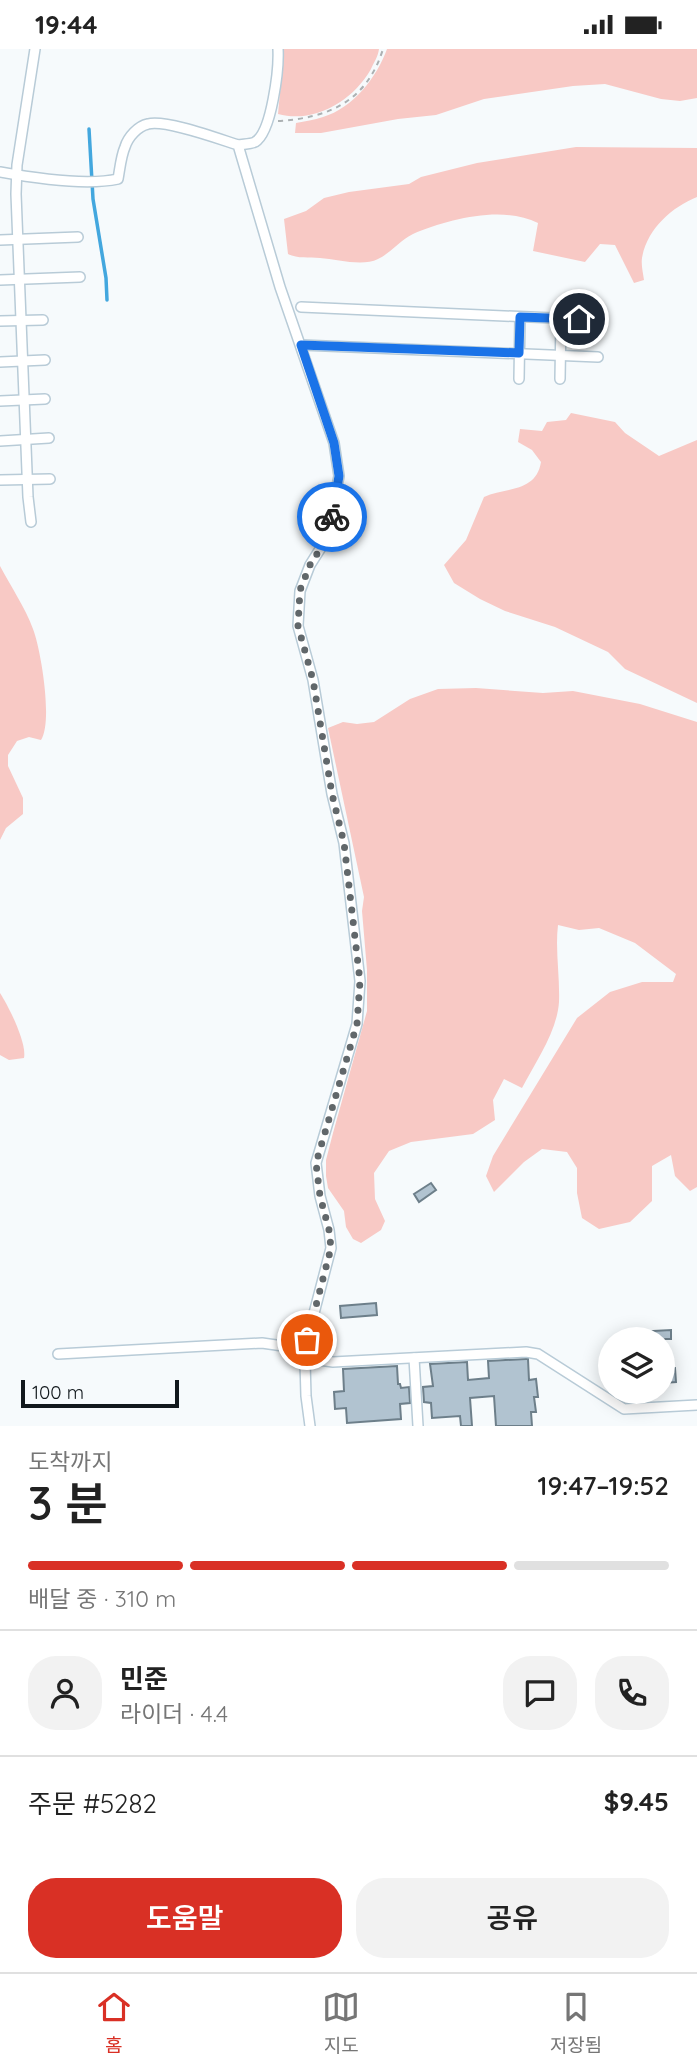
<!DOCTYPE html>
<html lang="ko">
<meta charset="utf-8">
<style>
:root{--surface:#fff;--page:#f2f2f2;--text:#222;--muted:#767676;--line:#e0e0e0;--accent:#d93025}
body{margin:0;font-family:Quicksand,"Noto Sans KR",sans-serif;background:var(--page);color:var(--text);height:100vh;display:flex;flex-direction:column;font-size:26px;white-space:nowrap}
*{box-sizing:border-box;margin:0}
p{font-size:23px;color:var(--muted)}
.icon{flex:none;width:38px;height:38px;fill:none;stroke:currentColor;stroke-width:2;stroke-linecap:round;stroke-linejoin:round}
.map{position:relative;height:1377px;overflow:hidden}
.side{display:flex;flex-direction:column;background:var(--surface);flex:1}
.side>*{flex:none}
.tools{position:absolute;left:598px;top:1278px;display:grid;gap:14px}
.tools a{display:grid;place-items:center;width:77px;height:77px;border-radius:50%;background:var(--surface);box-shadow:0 4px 18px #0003;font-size:35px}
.scale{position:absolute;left:21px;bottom:18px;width:158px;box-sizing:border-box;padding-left:7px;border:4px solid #11181c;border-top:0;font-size:19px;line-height:24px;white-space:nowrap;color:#11181c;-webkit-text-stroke:5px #f6fafc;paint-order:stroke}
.pin{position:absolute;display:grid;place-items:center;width:60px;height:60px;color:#fff;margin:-30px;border:4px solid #fff;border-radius:50%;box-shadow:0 2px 7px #0007}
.courier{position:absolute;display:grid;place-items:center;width:70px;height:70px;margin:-35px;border:5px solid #1a73e8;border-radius:50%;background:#fff;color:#222;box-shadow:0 2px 9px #0007}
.overview em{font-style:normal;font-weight:600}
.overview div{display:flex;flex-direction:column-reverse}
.overview{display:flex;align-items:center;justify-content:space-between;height:119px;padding:0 28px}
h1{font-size:46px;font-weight:600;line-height:52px}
.bar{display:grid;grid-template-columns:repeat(4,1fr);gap:10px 7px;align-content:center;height:84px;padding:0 28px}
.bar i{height:9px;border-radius:5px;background:var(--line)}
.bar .on{background:var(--accent)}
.bar p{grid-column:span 4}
.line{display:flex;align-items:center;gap:18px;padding:0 28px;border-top:2px solid var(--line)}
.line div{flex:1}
.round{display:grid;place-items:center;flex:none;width:74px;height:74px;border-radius:28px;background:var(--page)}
.cta{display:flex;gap:14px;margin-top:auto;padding:14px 28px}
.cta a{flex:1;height:80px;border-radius:28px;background:var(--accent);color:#fff;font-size:28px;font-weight:600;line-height:80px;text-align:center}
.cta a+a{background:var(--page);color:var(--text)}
.status{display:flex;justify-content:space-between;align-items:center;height:49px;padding:0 35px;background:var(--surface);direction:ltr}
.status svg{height:19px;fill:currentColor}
.dock{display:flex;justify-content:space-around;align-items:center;height:98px;border-top:2px solid var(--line);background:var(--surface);font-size:19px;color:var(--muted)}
.dock a{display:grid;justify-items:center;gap:4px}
.dock .on{color:var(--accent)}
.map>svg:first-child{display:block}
.green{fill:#f8c9c5}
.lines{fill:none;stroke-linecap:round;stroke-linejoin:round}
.stream{stroke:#43a7de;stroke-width:3.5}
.building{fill:#b1c3d0;stroke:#6d7f8a;stroke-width:2}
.minor-casing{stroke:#b8cbd7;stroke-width:12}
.path{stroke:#acb1b3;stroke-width:2;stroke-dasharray:5 5;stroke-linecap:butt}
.minor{stroke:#fff;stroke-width:9}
.done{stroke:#61676a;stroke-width:7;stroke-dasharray:0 12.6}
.route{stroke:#1a73e8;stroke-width:9}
</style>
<div class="status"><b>19:44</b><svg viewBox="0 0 49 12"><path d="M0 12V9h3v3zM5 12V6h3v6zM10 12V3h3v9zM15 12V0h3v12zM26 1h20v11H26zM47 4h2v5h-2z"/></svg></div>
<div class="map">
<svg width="697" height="1377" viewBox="0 0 697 1377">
<rect width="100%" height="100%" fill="#f6fafc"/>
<g class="green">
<path d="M284,0h95c-1,8 -5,13 -8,20 -18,32 -57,55 -93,45z"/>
<path d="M387,0h310v49l-17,3 -19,-2 -56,-15 -32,2 -89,13 -48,16 -38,4 -77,14h-26l1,-10c9,-2 18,-3 27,-6 30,-9 54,-40 64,-68z"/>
<path d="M576,98l121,1v49c-25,10 -50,32 -55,61 -1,7 1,15 2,22l-10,3 -19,-38 -15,-1 -15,18 -52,-11 5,-28c-35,-18 -90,-4 -125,11 -13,6 -22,19 -35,25 -16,8 -41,0 -58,-1 -11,-1 -22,1 -32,-4l-4,-35 22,-8 18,-13 25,-6 60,-8 12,-7 56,-14z"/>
<path d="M571,364l44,9 10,11 34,23 38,-16v263l-72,-34 -17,-17 -53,-25 -50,-16 -25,-12 -26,-16 -10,-18 22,-25 18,-43c21,-10 52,-4 57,-35l-9,-12 -14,-8 2,-13 22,2 5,-9 19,-2z"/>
<path d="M0,517c11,21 25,41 33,63 8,21 20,93 8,111l-12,-3 -12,4 -9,14v11l15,32v16l-17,14 -6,12z"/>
<path d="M476,639l67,5 30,-2 67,13 57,18v465l-7,4 -15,-15 -4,-21 -19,11v35l-22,21 -31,7 -17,-11 -5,-25v-25l-10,-16 -25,-3 -18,13 -30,30 -8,-16 7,-20 84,-138 33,-26 32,-10h31l3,-8 -41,-31 -36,-15 -20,2 -21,-5c-3,25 2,51 1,77 -2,30 -23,59 -37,86l-18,-9 -11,21 2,20 -22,14 -62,8 -22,9 -15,22 1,26 10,22 -4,9 -20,13 -8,-4 -7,-12 -2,-16 -16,-23 -2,-12v-16l7,-27 34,-122v-41l-5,-59 2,-14 -36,-169 15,-6 14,2 17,-2 36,-23 28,-10z"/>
<path d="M0,944c9,14 27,50 24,65l-15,2 -9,-5z"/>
</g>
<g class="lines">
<polyline class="stream" points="89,80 93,150 106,229 107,251"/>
</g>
<g class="building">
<polygon points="431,1134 436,1141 419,1153 414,1145"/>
<polygon points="376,1254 377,1266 341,1269 340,1257"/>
<polygon points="671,1281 671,1290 635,1290 635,1283"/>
<polygon points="526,1310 528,1310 529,1331 536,1330 538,1348 534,1348 536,1363 531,1363 532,1377 496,1377 494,1347 470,1349 472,1377 461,1377 460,1367 432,1369 431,1354 424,1353 423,1338 433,1337 430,1315 467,1313 468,1331 489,1329 488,1312"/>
<polygon points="397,1317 398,1335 400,1335 401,1339 409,1338 410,1354 400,1355 401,1370 347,1374 346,1359 335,1360 334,1343 344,1342 343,1320"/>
<polygon points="675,1319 676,1333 663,1334 663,1320"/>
</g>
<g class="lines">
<defs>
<g id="minor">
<path d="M238,96c5,-1 13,-1 17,-3 17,-10 24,-74 23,-93"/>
<path d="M0,123c33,6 85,14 118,7 2,-11 3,-23 7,-32 3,-10 13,-21 23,-23 17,-5 71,15 90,21l42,142 54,156 5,33 -12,62 -17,27 -10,26 -2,35 15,54 19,114 12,49 16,138 -3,43 -41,139 4,33 9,34 2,18 -24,92 -2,22 1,34 4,30"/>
<polyline points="0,191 78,188"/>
<polyline points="0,231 80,228"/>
<polyline points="301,258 598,271"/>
<polyline points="0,272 43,271"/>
<polyline points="301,296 598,308"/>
<polyline points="0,313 45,311"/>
<polyline points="519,330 520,268"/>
<polyline points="560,330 561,269"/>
<polyline points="0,352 45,350"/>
<polyline points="0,392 49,389"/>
<polyline points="0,431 50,430"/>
<polyline points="31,473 28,448 16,145 17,116 35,0"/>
<polyline points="58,1305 262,1294 283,1297 319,1311 333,1313 526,1303 538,1305 624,1360 697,1356"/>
<polyline points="414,1309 418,1377"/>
</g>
</defs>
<use href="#minor" class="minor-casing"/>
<path class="path" d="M278,72c51,-3 89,-20 105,-72"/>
<use href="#minor" class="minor"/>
</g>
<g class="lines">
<polyline class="done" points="307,1291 331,1199 329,1181 320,1147 316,1114 357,975 360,932 344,794 332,745 313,631 298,577 300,541 310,516 327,489 332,468"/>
<polyline class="route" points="332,468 339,427 334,394 301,296 519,304 520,268 579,270"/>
</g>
</svg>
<div class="tools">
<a><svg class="icon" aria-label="layers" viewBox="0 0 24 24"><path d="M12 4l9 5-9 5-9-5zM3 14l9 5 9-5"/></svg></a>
</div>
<div class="scale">100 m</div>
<div class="pin" style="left:307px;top:1291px;background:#ea580c"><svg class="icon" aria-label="bag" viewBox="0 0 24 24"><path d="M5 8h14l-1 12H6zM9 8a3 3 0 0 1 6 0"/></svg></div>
<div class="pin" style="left:579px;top:270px;background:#1f2937"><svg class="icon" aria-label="home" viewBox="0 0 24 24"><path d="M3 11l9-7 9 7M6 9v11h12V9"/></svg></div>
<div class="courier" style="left:332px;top:468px"><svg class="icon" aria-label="bike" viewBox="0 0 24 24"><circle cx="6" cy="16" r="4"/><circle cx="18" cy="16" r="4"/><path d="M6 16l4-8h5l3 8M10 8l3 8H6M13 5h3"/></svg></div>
</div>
<section class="side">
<div class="overview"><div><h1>3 분</h1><p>도착까지</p></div><em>19:47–19:52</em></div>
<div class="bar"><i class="on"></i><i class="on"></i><i class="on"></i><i></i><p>배달 중 · 310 m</p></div>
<div class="line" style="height:126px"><a class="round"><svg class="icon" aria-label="person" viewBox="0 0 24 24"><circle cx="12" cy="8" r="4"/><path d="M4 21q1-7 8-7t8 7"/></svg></a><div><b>민준</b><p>라이더 · 4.4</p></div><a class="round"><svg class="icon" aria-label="chat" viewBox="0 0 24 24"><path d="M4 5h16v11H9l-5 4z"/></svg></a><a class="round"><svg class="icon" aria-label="phone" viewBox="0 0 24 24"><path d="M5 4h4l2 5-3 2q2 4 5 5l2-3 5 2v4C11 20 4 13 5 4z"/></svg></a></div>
<div class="line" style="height:91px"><div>주문 #5282</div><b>$9.45</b></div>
<div class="cta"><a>도움말</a><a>공유</a></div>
</section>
<nav class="dock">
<a class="on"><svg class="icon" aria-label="home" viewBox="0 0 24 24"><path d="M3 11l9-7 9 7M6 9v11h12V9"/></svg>홈</a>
<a><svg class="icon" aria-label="map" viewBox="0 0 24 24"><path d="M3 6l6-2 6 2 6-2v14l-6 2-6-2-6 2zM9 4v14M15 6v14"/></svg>지도</a>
<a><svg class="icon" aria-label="saved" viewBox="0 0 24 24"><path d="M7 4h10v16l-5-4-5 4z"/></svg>저장됨</a>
</nav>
